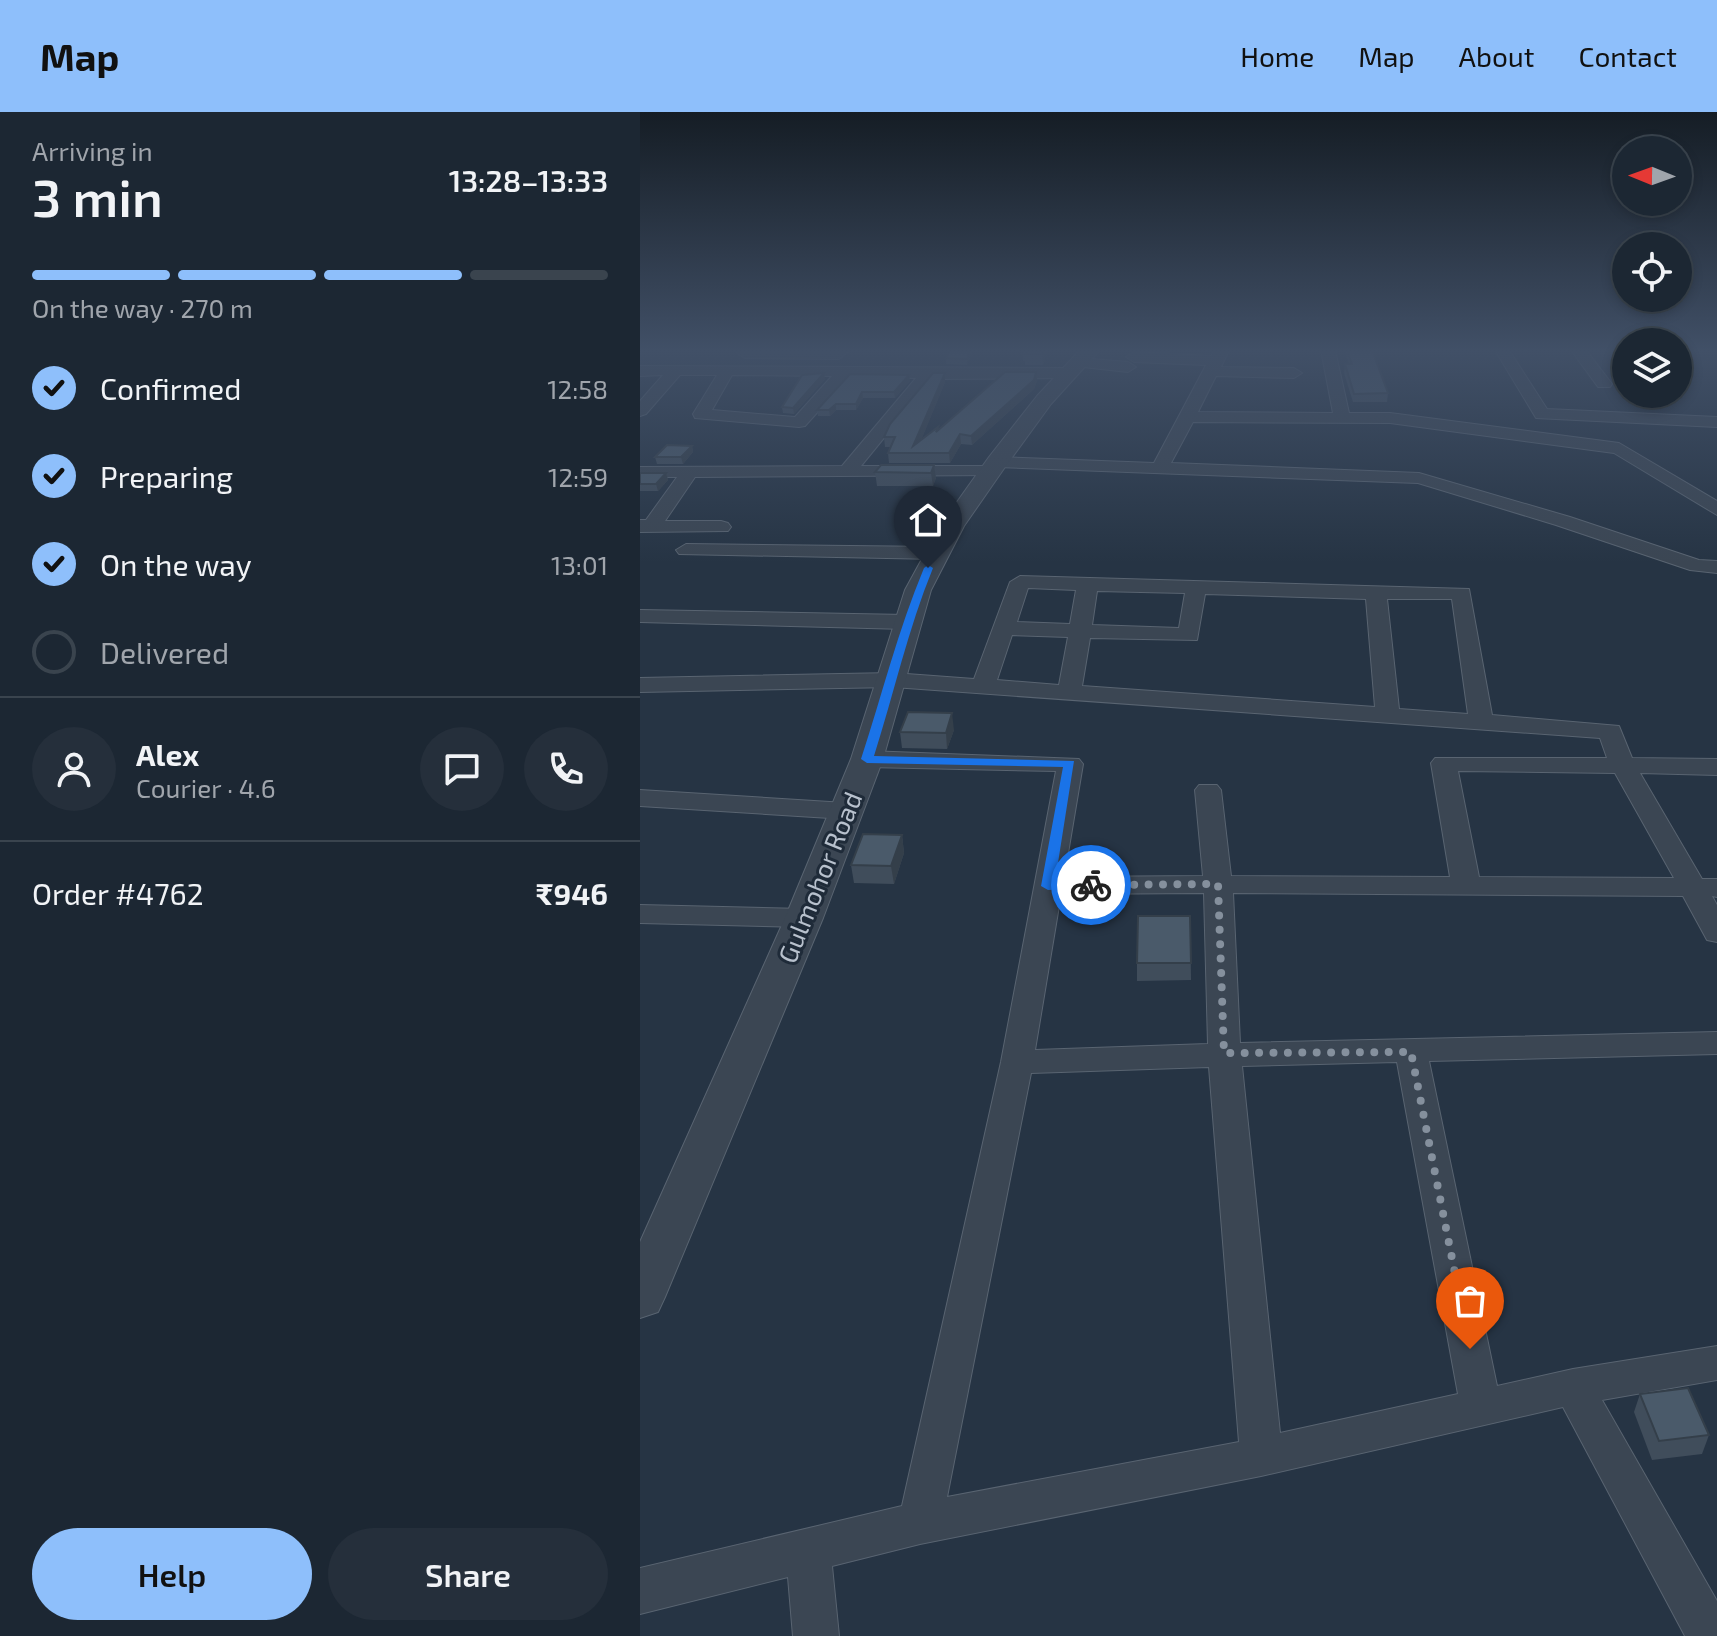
<!DOCTYPE html>
<meta charset="utf-8">
<style>
:root{--surface:#1c2733;--page:#252f3b;--text:#f1f3f6;--muted:#a0a5ac;--line:#3a444e;--accent:#8ebffb}
body{margin:0;font-family:"Exo 2",sans-serif;background:var(--page);color:var(--text);height:100vh;display:flex;flex-direction:column;font-size:30px;white-space:nowrap}
*{box-sizing:border-box;margin:0}
p{font-size:26px;color:var(--muted)}
.icon{flex:none;width:44px;height:44px;fill:none;stroke:currentColor;stroke-width:2;stroke-linecap:round;stroke-linejoin:round}
.map{position:relative;flex:1;overflow:hidden}
.side{display:flex;flex-direction:column;background:var(--surface);width:640px}
.side>*{flex:none}
.needle{width:52px;rotate:271deg}
.controls{position:absolute;left:972px;top:24px;display:grid;gap:16px}
.controls a{display:grid;place-items:center;width:80px;height:80px;border-radius:50%;background:var(--surface);box-shadow:0 4px 12px #0003,0 0 0 2px var(--line);font-size:40px}
.pin{position:absolute;display:grid;place-items:center;width:68px;height:68px;color:#fff;margin:-82px -34px;border-radius:50% 50% 50% 0;rotate:-45deg;box-shadow:0 0 8px #0007}
.pin .icon{rotate:45deg}
.courier{position:absolute;display:grid;place-items:center;width:80px;height:80px;margin:-40px;border:6px solid #1a73e8;border-radius:50%;background:#fff;color:#222;box-shadow:0 2px 10px #0007}
.summary em{font-style:normal;font-weight:600}
.summary div{display:flex;flex-direction:column-reverse}
.summary{display:flex;align-items:center;justify-content:space-between;height:136px;padding:0 32px}
h1{font-size:52px;font-weight:600;line-height:60px}
.bar{display:grid;grid-template-columns:repeat(4,1fr);gap:12px 8px;align-content:center;height:96px;padding:0 32px}
.bar i{height:10px;border-radius:6px;background:var(--line)}
.bar .on{background:var(--accent)}
.bar p{grid-column:span 4}
.line{display:flex;align-items:center;gap:20px;padding:0 32px;border-top:2px solid var(--line)}
.line div{flex:1}
.round{display:grid;place-items:center;flex:none;width:84px;height:84px;border-radius:42px;background:var(--page)}
ol{padding:0 32px;list-style:none}
li{display:flex;align-items:center;gap:24px;height:88px}
li p{margin-inline-start:auto}
li .icon{padding:8px;border-radius:50%;background:var(--accent);color:#111;stroke-width:4}
li:last-child{color:var(--muted)}
li i{width:44px;height:44px;border:4px solid var(--line);border-radius:50%}
.cta{display:flex;gap:16px;margin-top:auto;padding:16px 32px}
.cta a{flex:1;height:92px;border-radius:48px;background:var(--accent);color:#111;font-size:32px;font-weight:600;line-height:92px;text-align:center}
.cta a+a{background:var(--page);color:var(--text)}
header{display:flex;align-items:center;gap:48px;box-sizing:border-box;height:112px;padding:0 40px;background:var(--accent);color:#111}
header strong{font-size:38px}
nav{display:flex;gap:44px;margin-inline-start:auto;font-size:28px}
main{display:flex;flex:1;min-height:0}
.map>svg:first-child{display:block}
.lines{fill:none;stroke-linecap:round;stroke-linejoin:round}
.minor-casing{stroke:#596471;stroke-width:2}
.tertiary-casing{stroke:#596471;stroke-width:2}
.minor{fill:#3b4653;fill-rule:evenodd}
.tertiary{fill:#3b4653;fill-rule:evenodd}
.wall{fill:#404d5b}
.shaded-wall{fill:#343f4a}
.building{fill:#4a5a6a;stroke:#343f4a;stroke-width:2}
.route{fill:#1a73e8}
.done{stroke:#85909d;stroke-width:8;stroke-dasharray:0 14.4}
.labels{text-anchor:middle;dominant-baseline:central;stroke-width:6;stroke-linejoin:round;paint-order:stroke}
.street-label{font-size:26px;fill:#b8c1cd;stroke:#1f2b39}
</style>
<header>
<strong>Map</strong>
<nav><a>Home</a><a>Map</a><a>About</a><a>Contact</a></nav>
</header>
<main>
<section class="side">
<div class="summary"><div><h1>3 min</h1><p>Arriving in</p></div><em>13:28–13:33</em></div>
<div class="bar"><i class="on"></i><i class="on"></i><i class="on"></i><i></i><p>On the way · 270 m</p></div>
<ol>
<li><svg class="icon" aria-label="check" viewBox="0 0 24 24"><path d="M5 12l5 5 9-10"/></svg>Confirmed<p>12:58</p></li>
<li><svg class="icon" aria-label="check" viewBox="0 0 24 24"><path d="M5 12l5 5 9-10"/></svg>Preparing<p>12:59</p></li>
<li><svg class="icon" aria-label="check" viewBox="0 0 24 24"><path d="M5 12l5 5 9-10"/></svg>On the way<p>13:01</p></li>
<li><i></i>Delivered</li>
</ol>
<div class="line" style="height:144px"><a class="round"><svg class="icon" aria-label="person" viewBox="0 0 24 24"><circle cx="12" cy="8" r="4"/><path d="M4 21q1-7 8-7t8 7"/></svg></a><div><b>Alex</b><p>Courier · 4.6</p></div><a class="round"><svg class="icon" aria-label="chat" viewBox="0 0 24 24"><path d="M4 5h16v11H9l-5 4z"/></svg></a><a class="round"><svg class="icon" aria-label="phone" viewBox="0 0 24 24"><path d="M5 4h4l2 5-3 2q2 4 5 5l2-3 5 2v4C11 20 4 13 5 4z"/></svg></a></div>
<div class="line" style="height:104px"><div>Order #4762</div><b>₹946</b></div>
<div class="cta"><a>Help</a><a>Share</a></div>
</section>
<div class="map">
<svg width="1077" height="1524" viewBox="0 0 1077 1524">
<rect width="100%" height="100%" fill="#263444"/>
<g class="lines">
<defs>
<g id="minor">
<polygon points="100,238 210,238 199,247 105,246 97,241"/>
<polygon points="575,238 589,238 581,255 654,256 662,261 654,266 576,264 558,300 693,301 681,238 695,238 709,301 750,301 979,331 1077,389 1077,403 974,341 750,311 553,310 531,351 779,361 930,405 1059,448 1077,449 1077,461 1050,458 916,413 778,371 357,355 348,350 357,345 514,351 566,253 494,250 486,245 494,240 571,244"/>
<polygon points="855,238 869,238 907,297 1077,305 1077,315 896,306"/>
<polygon points="931,238 946,238 972,272 970,275 958,275"/>
<polygon points="439,246 488,250 496,255 488,260 434,254 431,251"/>
<path d="M0,254l430,2 8,5 -8,5 -138,1 -71,87h129l9,5 -3,4 -301,2 -30,44h56l7,2 3,4 -3,4 -88,1v-12h6l31,-43h-37v-10l202,-1 74,-88 -67,-1 -44,49 -6,1 -104,-9 -2,-4 24,-39h-37l-34,39 -6,2v-15l23,-26 -23,1zM92,263l100,1 -37,41 -83,-7z"/>
<polygon points="46,432 297,435 307,441 297,447 39,442 36,438"/>
<path d="M380,464l449,13 23,126 127,11 13,32 85,1v16l-77,-2 62,106h15v18l-5,-1 5,9v37l-10,-2 -24,-44 -450,-3 7,150 477,-11v22l-288,7 68,325 76,-17 144,-23v34l-115,20 115,201v35h-32l-122,-229 -302,69 -341,68 -88,22 7,70h-46l-5,-59 -148,37v-46l262,-62 99,-444 55,-291 -189,-4 -9,-3 -4,-5 4,-5 9,-3 212,8 4,5 -19,113 139,-1 -8,-86 4,-5h18l4,5 10,86 219,1 -19,-114 4,-5h172l-7,-20 -707,-51 -253,5v-14l253,-5 81,6 36,-97zM388,476l48,2 -6,34 -53,-2zM457,479l88,2 -6,35 -87,-3zM565,482l161,5 9,108 -293,-21 8,-48 107,2zM747,487h65l16,115 -69,-5zM372,523l56,2 -9,48 -62,-5zM818,659l157,2 59,105 -195,-1zM564,781l4,151 -173,6 26,-156zM757,950l61,332 -178,39 -38,-367zM569,955l30,375 -292,55 84,-424z"/>
<polygon points="0,498 266,503 277,510 266,517 0,510"/>
<polygon points="0,678 206,691 215,693 219,699 215,705 206,707 0,694"/>
<polygon points="0,793 164,797 174,800 179,806 174,812 164,815 0,811"/>
</g>
<polygon id="tertiary" points="440,238 460,238 411,292 365,355 324,414 291,478 243,647 183,806 25,1185 18,1200 0,1206 0,1130 145,806 211,647 265,478 300,414 349,345 397,284"/>
</defs>
<use href="#minor" class="minor-casing"/>
<use href="#tertiary" class="tertiary-casing"/>
<use href="#minor" class="minor"/>
<use href="#tertiary" class="tertiary"/>
</g>
<g class="wall">
<polygon points="333,238 327,253 306,252 306,246"/>
<polygon points="383,238 408,238 403,253 385,253 385,249 383,249"/>
<polygon points="704,238 732,238 748,281 747,290 713,290 704,261 705,252 709,252"/>
<polygon points="396,260 397,269 394,277 332,333 321,332 310,351 249,351 248,341 251,335 245,335 244,325 305,270 281,328"/>
<polygon points="210,262 270,269 255,286 223,286 216,298 196,298 190,304 178,304 177,298"/>
<polygon points="185,267 154,302 143,301 142,295"/>
<polygon points="52,334 53,340 43,352 17,352 15,345"/>
<polygon points="294,353 296,366 293,374 237,374 235,360"/>
<polygon points="0,361 26,361 28,368 18,379 0,379"/>
<polygon points="314,618 307,637 262,636 260,620"/>
<polygon points="262,723 264,741 254,772 214,771 211,753"/>
<polygon points="550,804 551,868 497,869 497,851"/>
<polygon points="1000,1282 1069,1323 1062,1342 1012,1348 994,1300"/>
</g>
<g class="shaded-wall">
<polygon points="330,238 333,238 327,253 327,247"/>
<polygon points="404,238 408,238 403,253 402,242"/>
<polygon points="396,260 397,269 394,277 332,333 331,324"/>
<polygon points="184,261 185,267 154,302 153,296"/>
<polygon points="305,261 305,270 276,341 273,334"/>
<polygon points="269,263 270,269 255,286 254,280"/>
<polygon points="222,280 223,286 216,298 216,292"/>
<polygon points="196,292 196,298 190,304 189,298"/>
<polygon points="320,322 321,332 310,351 309,341"/>
<polygon points="52,334 53,340 43,352 41,345"/>
<polygon points="294,353 296,366 293,374 291,361"/>
<polygon points="26,361 28,368 18,379 16,372"/>
<polygon points="312,601 314,618 307,637 306,621"/>
<polygon points="262,723 264,741 254,772 251,754"/>
</g>
<g class="building">
<polygon points="310,238 330,238 327,247 306,246"/>
<polygon points="383,238 404,238 402,242 385,242 389,238"/>
<polygon points="707,238 732,238 748,281 714,282 705,252 712,252"/>
<polygon points="365,260 396,260 394,268 331,324 320,322 309,341 248,341 255,325 244,325 250,312 293,261 305,261 273,334 298,315 296,320"/>
<polygon points="184,261 153,296 142,295 162,263"/>
<polygon points="210,262 269,263 254,280 222,280 216,292 196,292 189,298 177,298"/>
<polygon points="27,333 52,334 41,345 15,345"/>
<polygon points="241,353 294,353 291,361 235,360"/>
<polygon points="0,361 26,361 16,372 0,372"/>
<polygon points="268,600 312,601 306,621 260,620"/>
<polygon points="223,722 262,723 251,754 211,753"/>
<polygon points="498,804 550,804 551,851 497,851"/>
<polygon points="1048,1276 1069,1323 1019,1329 1000,1282"/>
</g>
<linearGradient id="sky" x2="0" y2="1"><stop stop-color="#151d25"/><stop offset="0.53" stop-color="#415067"/><stop offset="1" stop-color="#415067" stop-opacity="0"/></linearGradient>
<rect width="1077" height="451" fill="url(#sky)"/>
<path class="route" d="M288,453l5,3c-25,61 -39,125 -59,188l200,5 -19,121 36,-1 7,4 -2,3 -48,2 -7,-4 22,-119 -196,-4 -6,-4c21,-64 37,-129 63,-191z"/>
<g class="lines">
<polyline class="done" points="451,773 578,772 584,941 771,940 830,1237"/>
</g>
<g class="labels">
<g class="street-label">
<text transform="translate(179 765) rotate(-68)">Gulmohor Road</text>
</g>
</g>
</svg>
<div class="controls">
<a><svg class="needle" viewBox="-14 -14 28 28"><path d="M0-13l5 13h-10z" fill="#e53935"/><path d="M0 13l5-13h-10z" fill="#a0a5ac"/></svg></a>
<a><svg class="icon" aria-label="locate" viewBox="0 0 24 24"><circle cx="12" cy="12" r="6"/><path d="M12 2v4M12 18v4M2 12h4M18 12h4"/></svg></a>
<a><svg class="icon" aria-label="layers" viewBox="0 0 24 24"><path d="M12 4l9 5-9 5-9-5zM3 14l9 5 9-5"/></svg></a>
</div>
<div class="pin" style="left:830px;top:1237px;background:#ea580c"><svg class="icon" aria-label="bag" viewBox="0 0 24 24"><path d="M5 8h14l-1 12H6zM9 8a3 3 0 0 1 6 0"/></svg></div>
<div class="pin" style="left:288px;top:456px;background:#1f2937"><svg class="icon" aria-label="home" viewBox="0 0 24 24"><path d="M3 11l9-7 9 7M6 9v11h12V9"/></svg></div>
<div class="courier" style="left:451px;top:773px"><svg class="icon" aria-label="bike" viewBox="0 0 24 24"><circle cx="6" cy="16" r="4"/><circle cx="18" cy="16" r="4"/><path d="M6 16l4-8h5l3 8M10 8l3 8H6M13 5h3"/></svg></div>
</div>
</main>
